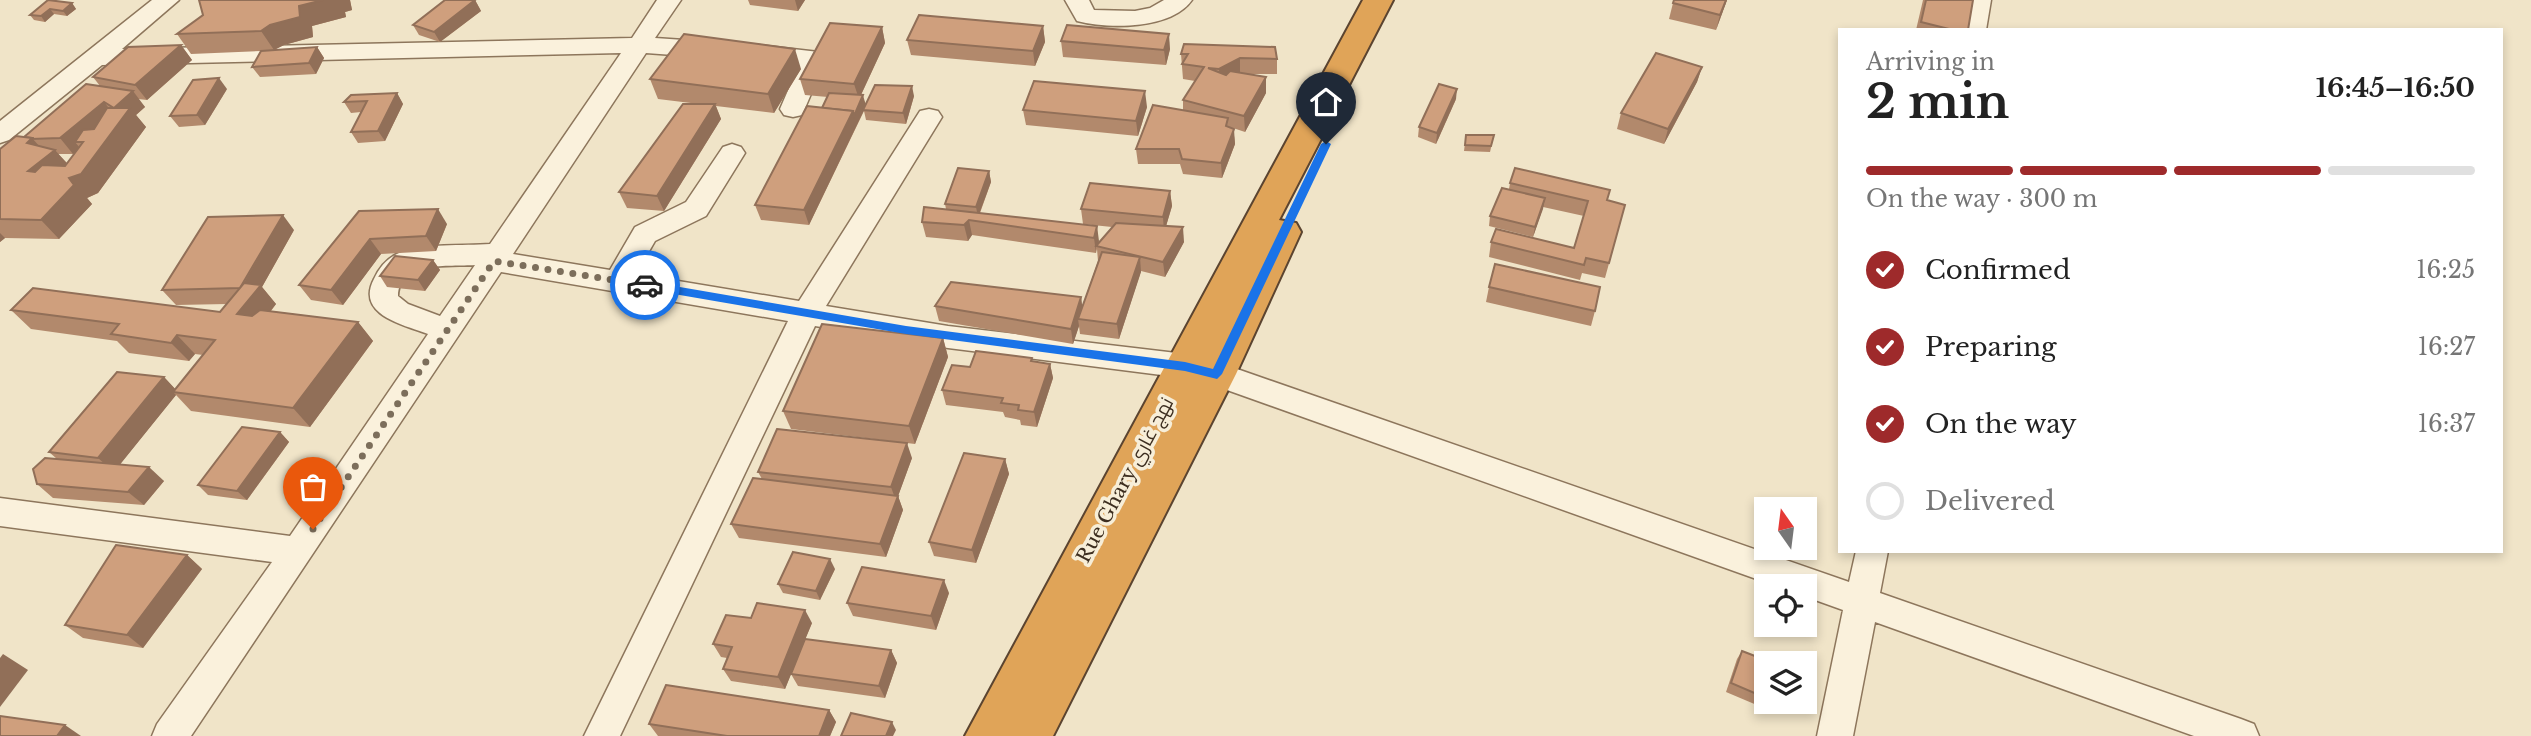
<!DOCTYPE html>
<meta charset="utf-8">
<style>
:root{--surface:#fff;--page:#f6f6f6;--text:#222;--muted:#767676;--line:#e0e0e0;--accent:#9e2a2b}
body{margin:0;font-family:"Libre Baskerville",Cairo,serif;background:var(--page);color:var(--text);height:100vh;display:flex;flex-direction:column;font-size:26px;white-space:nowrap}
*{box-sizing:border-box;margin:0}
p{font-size:23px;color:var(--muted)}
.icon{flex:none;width:38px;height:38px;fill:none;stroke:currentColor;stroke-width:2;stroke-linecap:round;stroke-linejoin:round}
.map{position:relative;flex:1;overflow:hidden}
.sheet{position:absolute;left:1838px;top:28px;width:665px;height:525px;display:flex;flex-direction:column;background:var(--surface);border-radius:0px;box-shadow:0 4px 10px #0003}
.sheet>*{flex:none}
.needle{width:46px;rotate:346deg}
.fabs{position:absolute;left:1754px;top:497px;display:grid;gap:14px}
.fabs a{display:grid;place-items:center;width:63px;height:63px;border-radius:0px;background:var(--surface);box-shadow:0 4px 10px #0003;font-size:35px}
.pin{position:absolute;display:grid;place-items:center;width:60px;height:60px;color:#fff;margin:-72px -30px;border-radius:50% 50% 50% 0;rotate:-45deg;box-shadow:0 0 7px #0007}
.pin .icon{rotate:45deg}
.courier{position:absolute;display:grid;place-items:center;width:70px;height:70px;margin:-35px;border:5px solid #1a73e8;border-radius:50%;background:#fff;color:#222;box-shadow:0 2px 9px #0007}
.headline em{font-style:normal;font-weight:800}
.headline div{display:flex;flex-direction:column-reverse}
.headline{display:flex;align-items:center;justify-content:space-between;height:119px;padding:0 28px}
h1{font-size:46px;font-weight:800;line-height:52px}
.bar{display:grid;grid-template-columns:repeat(4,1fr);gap:10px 7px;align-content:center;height:84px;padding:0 28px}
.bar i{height:9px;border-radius:5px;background:var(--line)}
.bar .selected{background:var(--accent)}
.bar p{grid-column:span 4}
ol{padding:0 28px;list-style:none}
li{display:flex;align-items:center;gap:21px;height:77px}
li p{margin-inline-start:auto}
li .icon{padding:7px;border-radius:50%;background:var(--accent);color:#fff;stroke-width:4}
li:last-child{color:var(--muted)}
li i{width:38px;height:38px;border:4px solid var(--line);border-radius:50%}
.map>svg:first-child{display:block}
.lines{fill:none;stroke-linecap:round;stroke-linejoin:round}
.minor-casing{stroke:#8d765c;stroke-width:3}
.highway-casing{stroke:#5b4430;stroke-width:4}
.minor{fill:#faf1dc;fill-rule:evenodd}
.highway{fill:#e0a458;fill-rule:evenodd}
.wall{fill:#b2896c;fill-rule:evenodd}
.shaded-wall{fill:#916f58}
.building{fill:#cf9f7d;stroke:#916f58;stroke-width:2}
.route{fill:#1a73e8}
.done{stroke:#7c6e5b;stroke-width:7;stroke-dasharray:0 12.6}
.labels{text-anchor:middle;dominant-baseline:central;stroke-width:7;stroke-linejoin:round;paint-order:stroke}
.street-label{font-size:19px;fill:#3d2e20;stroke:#f7eed8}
</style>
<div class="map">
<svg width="2531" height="736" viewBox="0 0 2531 736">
<rect width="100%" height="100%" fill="#f0e4c8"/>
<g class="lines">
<defs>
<g id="minor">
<path d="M152,0h27l-57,49 510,-11 25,-38h24l-26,38 59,4 9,3 3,5 -3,5 -9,3 -68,-5 -133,201 97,16 25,-43 51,-25 37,-55 9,-3 9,3 4,6 -39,63 -51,25 -19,33 163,27 121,-190 9,-2 9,2 4,6 -116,189 122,20 237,28 32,8 632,220 7,-31h32l-8,42 361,126 13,5 5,12h-65l-319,-114 -22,114h-36l26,-126 -39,-14v-10h-28l-563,-201 -28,-7 -237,-30 -133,-22 -195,410h-36l204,-415 -287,-49 -310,464h-39l5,-12 115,-162 -272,-36v-28l290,38 138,-202c-24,-9 -73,-19 -54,-55 5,-11 13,-21 25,-26 23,-10 65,-7 91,-9l131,-191 -519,12 -93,75 -9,3v-22zM475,265l-35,51 -32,-12 -10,-8c1,-36 51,-29 77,-31z"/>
<path d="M1065,0h24l5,10 41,1 15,-3 14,-8h28c-21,30 -84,29 -115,21z"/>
<polygon points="1967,0 1991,0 1986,30 1962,30"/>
<polygon points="757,45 819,52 823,66 802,115 793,117 784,115 780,109 799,65 748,58 745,53 748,48"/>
</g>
<polygon id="highway" points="1363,0 1393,0 1279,220 1296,223 1301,232 1236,374 1053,736 965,736"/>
</defs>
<use href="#minor" class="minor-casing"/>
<use href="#highway" class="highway-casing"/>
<use href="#minor" class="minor"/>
<use href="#highway" class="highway"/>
</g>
<g class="wall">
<polygon points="199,0 350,0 352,10 345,12 346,17 312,26 313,37 284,45 274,50 317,47 324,58 316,74 260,77 252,67 261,51 191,54 177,34 203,15"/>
<polygon points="475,0 481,11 440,42 419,35 413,25"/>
<polygon points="748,0 805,0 798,11 750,5"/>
<polygon points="1727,0 1716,30 1669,19 1673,3"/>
<polygon points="1923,0 1973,0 1968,30 1916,30"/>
<polygon points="72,3 76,9 67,16 54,14 45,22 34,20 30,15"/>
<polygon points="1043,26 1045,42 1035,66 911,55 907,40"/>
<polygon points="882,27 885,43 861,95 866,104 914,96 906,124 866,120 864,111 809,225 761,220 755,205 822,108 828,97 805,95 800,79"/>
<polygon points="1061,41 1170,49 1166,65 1063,57"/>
<path d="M181,45l11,15 -45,40 -9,-1 7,8 -9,8 10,12 -48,66 -11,5 5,6 -33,35 -54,-1 -5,4v-93l24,-12 76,-51 -7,-9zM77,151l-10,12 -9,-9h15z"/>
<polygon points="1181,54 1277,59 1277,74 1247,74 1266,93 1245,132 1233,128 1235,144 1222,178 1183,174 1180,164 1138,164 1136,149 1183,111 1183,100 1195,81 1183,79"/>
<polygon points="1702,67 1697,82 1664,144 1617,129 1621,113"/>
<polygon points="801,69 774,113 716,106 721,119 664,211 627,208 619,192 699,104 658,99 650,79"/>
<polygon points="227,89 205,125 179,127 170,116"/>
<polygon points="397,93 403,104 385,141 358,143 351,132 361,112 351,113 344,102"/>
<polygon points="1456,99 1436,144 1418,137 1419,127"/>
<polygon points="1147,107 1138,136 1026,125 1023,110"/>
<polygon points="1466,135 1494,135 1490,152 1464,151"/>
<polygon points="989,171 991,182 980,213 1097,226 1098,244 1112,227 1083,224 1081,209 1170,191 1172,206 1166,226 1184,242 1165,277 1141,271 1119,339 1080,334 1079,326 1073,344 939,321 935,306 1081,297 1082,307 1098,261 1097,249 1096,253 972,235 968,241 926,237 922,222 946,209 945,204"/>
<polygon points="1510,183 1625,205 1605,278 1582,273 1580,280 1489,257 1491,242 1574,248 1584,216 1543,207 1533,237 1489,226 1490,216 1509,189"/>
<polygon points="359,211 447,224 436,251 381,254 343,305 311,300 299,285"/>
<polygon points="294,230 262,287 276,304 271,311 358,322 373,341 310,427 191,411 176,395 120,464 164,481 144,505 53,498 37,484 57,459 49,452 164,377 175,389 203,355 195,354 189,361 129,353 117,341 31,329 11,310 220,312 227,304 176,305 162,290"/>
<polygon points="433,260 440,270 425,291 387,287 380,276"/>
<polygon points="1489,287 1595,311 1591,326 1486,302"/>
<polygon points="943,338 948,357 915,444 791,429 783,411"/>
<polygon points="1033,361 1050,364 1053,378 1037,427 1021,425 1020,420 1005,417 1003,412 946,405 942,390 970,367"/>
<polygon points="280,432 289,442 247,500 208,495 198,485"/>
<polygon points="912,458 898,496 903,510 886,557 739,538 731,524 762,479 758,472"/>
<polygon points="1005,459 1009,474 976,563 934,556 929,542"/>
<polygon points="187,555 202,569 143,648 83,638 65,625"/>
<polygon points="835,569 820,600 783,593 778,584"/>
<polygon points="949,593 936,630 853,616 847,603"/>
<polygon points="751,618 812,623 805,639 891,650 897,663 885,698 798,686 791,674 785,689 731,681 723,669 727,658 721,657 713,644"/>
<polygon points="1742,651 1766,663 1766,702 1785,702 1778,714 1726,692 1737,659"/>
<polygon points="829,710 836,722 830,736 658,736 649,724"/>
</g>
<g class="shaded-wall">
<polygon points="322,0 350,0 352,10 345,12 346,17 312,26 313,37 284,45 274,50 261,31 299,6"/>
<polygon points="475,0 481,11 440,42 434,32"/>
<polygon points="795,0 805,0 798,11"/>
<polygon points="1726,0 1727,0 1716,30 1720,15"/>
<polygon points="72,3 76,9 67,16 63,11"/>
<polygon points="50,9 54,14 45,22 41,16"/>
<polygon points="1043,26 1045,42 1035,66 1033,51"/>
<polygon points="882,27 885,43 859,99 854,84"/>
<polygon points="1169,34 1170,49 1166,65 1164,50"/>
<polygon points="181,45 192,60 147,100 135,85"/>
<polygon points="317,47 324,58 316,74 309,63"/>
<polygon points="795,49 801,69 774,113 768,94"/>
<polygon points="1240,58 1240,74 1220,85 1219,69"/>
<polygon points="1702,67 1697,82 1664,144 1668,129"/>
<polygon points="1266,77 1266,93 1245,132 1244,116"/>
<polygon points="219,78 227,89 205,125 197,115"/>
<polygon points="912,86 914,96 906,124 903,113"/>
<polygon points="1457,89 1456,99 1436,144 1437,133"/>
<polygon points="133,91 145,107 136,115 146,127 98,193 87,198 92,204 59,239 41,220 69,178 114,108"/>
<polygon points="1145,91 1147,107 1138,136 1136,121"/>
<polygon points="397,93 403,104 385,141 378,131"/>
<polygon points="863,95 866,106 809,225 804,210 853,111"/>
<polygon points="104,102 116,117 83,142 75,142 80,148 73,154 60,138"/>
<polygon points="715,104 721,119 664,211 657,196"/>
<polygon points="1234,129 1235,144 1222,178 1221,163"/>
<polygon points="32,138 48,156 55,150 73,170 46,191 28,171 27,143"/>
<polygon points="989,171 991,182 978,217 976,207"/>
<polygon points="1170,191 1172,206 1164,233 1163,217"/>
<polygon points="1545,198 1543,209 1533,237 1535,227"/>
<polygon points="438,209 447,224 436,251 426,236"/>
<polygon points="283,215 294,230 262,287 276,304 253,333 237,314 241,288"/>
<polygon points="969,220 972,235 968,241 964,225"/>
<polygon points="1097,226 1099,241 1098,246 1096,246 1096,253 1094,238"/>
<polygon points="1183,227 1184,242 1165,277 1163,262"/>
<polygon points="0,233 5,238 0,242"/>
<polygon points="370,239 381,254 343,305 331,290"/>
<polygon points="1140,257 1141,272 1119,339 1117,324"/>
<polygon points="433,260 440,270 425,291 418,280"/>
<polygon points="1081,297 1083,312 1078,319 1079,326 1073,344 1071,329"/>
<polygon points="358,322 373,341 310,427 293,408"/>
<polygon points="177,335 195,354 189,361 171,343"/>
<polygon points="943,338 948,357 915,444 909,426"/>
<polygon points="1050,364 1053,378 1037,427 1034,412"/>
<polygon points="164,377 178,392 173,392 176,395 114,472 98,458"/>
<polygon points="280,432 289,442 247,500 237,491"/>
<polygon points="907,443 912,458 897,499 898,496 903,510 886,557 880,544 896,501 891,487"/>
<polygon points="1005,459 1009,474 976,563 972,550"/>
<polygon points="149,467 164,481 144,505 128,492"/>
<polygon points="187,555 202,569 143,648 127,635"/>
<polygon points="830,559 835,569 820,600 816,591"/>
<polygon points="944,580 949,593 936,630 931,616"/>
<polygon points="805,610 812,623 785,689 778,677"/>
<polygon points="891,650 897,663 885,698 879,686"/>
<polygon points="3,654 28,670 0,707 0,658"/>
<polygon points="829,710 836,722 830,736 819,736"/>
<polygon points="892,722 896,730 893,736 886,736"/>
<polygon points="65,725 81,736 57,736"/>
</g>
<g class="building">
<polygon points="48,0 72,3 63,11 50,9 41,16 30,15"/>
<polygon points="199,0 323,0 299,6 300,17 270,25 261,31 177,34 203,15"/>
<polygon points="445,0 475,0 434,32 413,25"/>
<polygon points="1674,0 1726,0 1720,15 1673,3"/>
<polygon points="1926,0 1973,0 1968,30 1953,30 1921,22"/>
<polygon points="919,15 1043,26 1033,51 907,40"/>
<polygon points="830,23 882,27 854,84 800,79"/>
<polygon points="1067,25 1169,34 1164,50 1061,41"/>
<polygon points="684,34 795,49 768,94 650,79"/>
<polygon points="1184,44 1275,47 1277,59 1240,58 1219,69 1208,68 1226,75 1230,71 1266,77 1244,116 1183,100 1204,67 1182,64 1188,54 1181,54"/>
<polygon points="181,45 135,85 93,77 128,47"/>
<polygon points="317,47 309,63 252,67 261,51"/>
<polygon points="1656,53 1702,67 1668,129 1621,113"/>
<polygon points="219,78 197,115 170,116 193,80"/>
<polygon points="1034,81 1145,91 1136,121 1023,110"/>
<polygon points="86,84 133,91 114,108 104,102 60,138 31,139 32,138 24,137"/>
<polygon points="1439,84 1457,89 1437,133 1419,127"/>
<polygon points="875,85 912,86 903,113 863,110"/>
<polygon points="397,93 378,131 351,132 367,101 344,102 351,95"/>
<polygon points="829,93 863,95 854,116 853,111 822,108"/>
<polygon points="683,104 715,104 657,196 619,192"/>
<polygon points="1153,105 1228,118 1226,126 1234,129 1221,163 1182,159 1179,149 1136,149"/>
<polygon points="807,106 853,111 804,210 755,205"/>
<polygon points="107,108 130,108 81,174 69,178 74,185 41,220 0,219 0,149 16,136 32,138 27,143 55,150 28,171 35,172 42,165 65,166 83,142 75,142 83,130 94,129"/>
<polygon points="1466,135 1494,135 1491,146 1465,145"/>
<polygon points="958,168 989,171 976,207 945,204"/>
<polygon points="1515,168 1610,190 1607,200 1625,205 1609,263 1586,258 1584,265 1491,242 1496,229 1574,248 1588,201 1510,183"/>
<polygon points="1090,183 1170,191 1163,217 1081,209"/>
<polygon points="1502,188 1545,198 1535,227 1490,216"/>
<polygon points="924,207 1097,226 1094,238 969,220 964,225 922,222"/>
<polygon points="438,209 426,236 370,239 331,290 299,285 359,211"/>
<polygon points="283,215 240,288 162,290 208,217"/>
<polygon points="1116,223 1183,227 1163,262 1096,246"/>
<polygon points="1102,252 1140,257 1117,324 1078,319"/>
<polygon points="395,256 433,260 418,280 380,276"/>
<polygon points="1495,264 1600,287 1595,311 1489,287"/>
<polygon points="951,282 1081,297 1071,329 935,306"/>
<polygon points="244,283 261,285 237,314 252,316 260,310 358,322 293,408 173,392 215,340 177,335 171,343 111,334 119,324 11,310 33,288 220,312"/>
<polygon points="822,324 943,338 909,426 783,411"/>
<polygon points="976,351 1032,358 1031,361 1050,364 1034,412 1018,410 1019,405 1001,403 1003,398 942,390 952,365 970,367"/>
<polygon points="117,372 164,377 98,458 49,452"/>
<polygon points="242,427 280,432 237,491 198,485"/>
<polygon points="777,429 907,443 891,487 758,472"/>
<polygon points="964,453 1005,459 972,550 929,542"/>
<polygon points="45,458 149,467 128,492 37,484 33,469"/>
<polygon points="753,478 898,496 880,544 731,524"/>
<polygon points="116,545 187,555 127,635 65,625"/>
<polygon points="793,552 830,559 816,591 778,584"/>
<polygon points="862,567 944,580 931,616 847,603"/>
<polygon points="757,603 805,610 778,677 723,669 732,647 713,644 726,615 751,618"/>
<polygon points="805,639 891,650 879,686 791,674"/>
<polygon points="1742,651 1773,663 1766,663 1766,698 1731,683"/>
<polygon points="666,685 829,710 819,736 727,736 649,724"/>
<polygon points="1774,702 1785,702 1784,706"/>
<polygon points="851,713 892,722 886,736 841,736"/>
<polygon points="0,716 65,725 57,736 0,736"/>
</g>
<polygon class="route" points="1326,141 1331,144 1222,374 1217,379 1185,371 906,334 645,289 639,285 645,281 906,326 1185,362 1213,369 1321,144"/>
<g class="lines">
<polyline class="done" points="313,529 494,261 645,285"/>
</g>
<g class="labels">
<g class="street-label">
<text transform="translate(1125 480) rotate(-62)">Rue Ghary نهج غاري</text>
</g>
</g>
</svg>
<div class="fabs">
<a><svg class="needle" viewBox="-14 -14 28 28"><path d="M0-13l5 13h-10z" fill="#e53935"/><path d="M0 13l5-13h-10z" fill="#767676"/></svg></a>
<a><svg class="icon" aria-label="locate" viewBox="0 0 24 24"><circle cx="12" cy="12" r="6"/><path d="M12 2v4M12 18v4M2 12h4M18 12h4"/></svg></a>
<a><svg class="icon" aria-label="layers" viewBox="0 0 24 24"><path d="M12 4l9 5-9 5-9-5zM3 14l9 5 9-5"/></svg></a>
</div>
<div class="pin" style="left:313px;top:529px;background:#ea580c"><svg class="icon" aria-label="bag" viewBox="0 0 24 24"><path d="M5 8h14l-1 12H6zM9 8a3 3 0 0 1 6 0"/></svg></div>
<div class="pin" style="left:1326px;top:144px;background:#1f2937"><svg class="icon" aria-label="home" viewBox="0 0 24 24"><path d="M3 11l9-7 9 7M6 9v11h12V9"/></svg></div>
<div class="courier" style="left:645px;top:285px"><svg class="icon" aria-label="car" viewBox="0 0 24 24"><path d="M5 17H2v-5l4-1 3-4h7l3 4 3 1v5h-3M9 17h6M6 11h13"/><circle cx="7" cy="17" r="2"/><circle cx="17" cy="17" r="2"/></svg></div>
<section class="sheet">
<div class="headline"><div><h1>2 min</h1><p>Arriving in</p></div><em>16:45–16:50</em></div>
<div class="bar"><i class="selected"></i><i class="selected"></i><i class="selected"></i><i></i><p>On the way · 300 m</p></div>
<ol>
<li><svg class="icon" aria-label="check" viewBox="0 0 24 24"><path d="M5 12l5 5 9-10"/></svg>Confirmed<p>16:25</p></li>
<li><svg class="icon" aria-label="check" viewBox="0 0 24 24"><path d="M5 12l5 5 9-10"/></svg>Preparing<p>16:27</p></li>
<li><svg class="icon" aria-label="check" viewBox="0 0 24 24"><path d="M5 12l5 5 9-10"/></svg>On the way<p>16:37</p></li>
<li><i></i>Delivered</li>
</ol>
</section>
</div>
